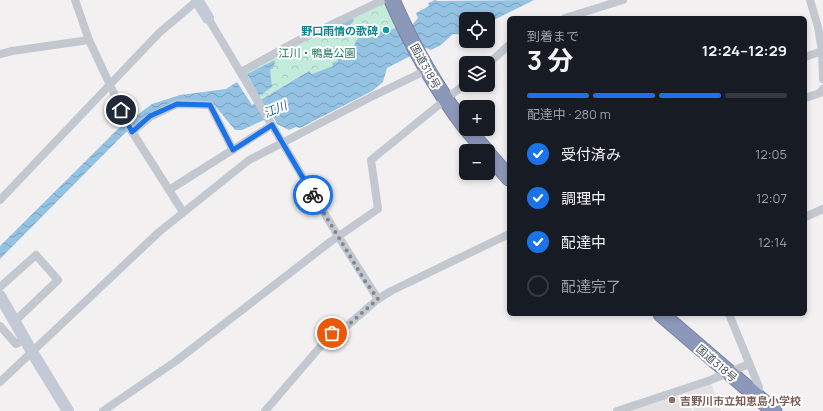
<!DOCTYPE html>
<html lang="ja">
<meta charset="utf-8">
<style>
:root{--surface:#171b24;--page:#20242c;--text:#f1f3f6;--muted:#9ea1a6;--line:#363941;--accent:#1a73e8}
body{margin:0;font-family:Manrope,"Noto Sans JP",sans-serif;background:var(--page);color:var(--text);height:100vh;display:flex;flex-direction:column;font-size:15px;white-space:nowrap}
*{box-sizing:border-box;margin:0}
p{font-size:13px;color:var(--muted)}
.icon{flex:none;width:22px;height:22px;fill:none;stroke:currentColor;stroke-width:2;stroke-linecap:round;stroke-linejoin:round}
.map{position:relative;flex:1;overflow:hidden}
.drawer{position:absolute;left:507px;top:16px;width:300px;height:300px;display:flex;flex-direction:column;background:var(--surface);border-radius:6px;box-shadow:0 2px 6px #0003}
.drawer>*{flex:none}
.tools{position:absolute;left:459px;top:12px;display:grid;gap:8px}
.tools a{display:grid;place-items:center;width:36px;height:36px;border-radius:6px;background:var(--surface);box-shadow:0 2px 6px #0003;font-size:20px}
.pin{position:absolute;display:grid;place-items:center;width:34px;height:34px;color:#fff;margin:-17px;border:2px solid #fff;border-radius:50%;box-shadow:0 1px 4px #0007}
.courier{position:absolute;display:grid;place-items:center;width:40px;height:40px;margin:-20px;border:3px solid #1a73e8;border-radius:50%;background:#fff;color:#222;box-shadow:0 1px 5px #0007}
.head em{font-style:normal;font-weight:700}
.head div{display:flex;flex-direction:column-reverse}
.head{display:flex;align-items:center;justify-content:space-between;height:68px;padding:0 20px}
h1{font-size:26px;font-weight:700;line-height:30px}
.bar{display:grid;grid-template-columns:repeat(4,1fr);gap:6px 4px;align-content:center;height:48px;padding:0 20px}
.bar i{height:5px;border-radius:3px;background:var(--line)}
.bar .active{background:var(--accent)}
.bar p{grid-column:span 4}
ol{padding:0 20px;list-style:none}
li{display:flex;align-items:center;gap:12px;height:44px}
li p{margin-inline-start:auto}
li .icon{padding:4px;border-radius:50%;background:var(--accent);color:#fff;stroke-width:4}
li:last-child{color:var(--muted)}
li i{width:22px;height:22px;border:2px solid var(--line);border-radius:50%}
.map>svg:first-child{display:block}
.education{fill:#e3e1e1}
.park{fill:url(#park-crowns)}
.water{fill:url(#water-waves)}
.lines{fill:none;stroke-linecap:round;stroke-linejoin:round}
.highway-casing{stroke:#7883a5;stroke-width:17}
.street{stroke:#c2c7d0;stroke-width:8}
.secondary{stroke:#c4c9d6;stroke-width:12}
.highway{stroke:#8c98b9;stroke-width:15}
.done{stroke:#84878f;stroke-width:4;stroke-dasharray:0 7.2}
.route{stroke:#1a73e8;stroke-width:5}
.culture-dot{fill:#0f9aa8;stroke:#fff;stroke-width:1.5}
.education-dot{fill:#8d6e63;stroke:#fff;stroke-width:1.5}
.labels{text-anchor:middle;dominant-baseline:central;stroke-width:4;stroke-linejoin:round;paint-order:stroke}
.culture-label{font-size:11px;font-weight:bold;fill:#0d838f;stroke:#fff;text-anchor:end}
.park-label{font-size:11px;fill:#21765d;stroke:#fff}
.street-label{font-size:11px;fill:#494f5b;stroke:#fff}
.education-label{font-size:11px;font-weight:bold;fill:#785e54;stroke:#fff;text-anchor:start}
.water-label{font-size:12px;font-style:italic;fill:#1b659c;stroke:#fff}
</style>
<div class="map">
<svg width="823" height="411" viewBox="0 0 823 411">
<defs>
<pattern id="park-crowns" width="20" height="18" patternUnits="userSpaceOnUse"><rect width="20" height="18" fill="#c3ebdb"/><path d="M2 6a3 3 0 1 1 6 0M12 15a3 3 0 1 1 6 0" fill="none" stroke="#a9cbbe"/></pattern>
<pattern id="water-waves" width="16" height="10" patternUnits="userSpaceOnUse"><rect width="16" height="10" fill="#94c2e3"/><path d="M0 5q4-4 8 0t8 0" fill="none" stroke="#7ba0bb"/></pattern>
</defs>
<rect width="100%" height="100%" fill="#f2f0f0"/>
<g class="education">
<polygon points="711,382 721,411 694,411 687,391"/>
<polygon points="686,390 692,411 626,411"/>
</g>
<polygon class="park" points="387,2 399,28 354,43 352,53 337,58 338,61 334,66 312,74 309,71 258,101 241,72"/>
<g class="water">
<path d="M435,0l3,1 96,-1 -46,23v-4h-22v16l-13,-1 -12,11 -10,5 -5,-2 -39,20 -4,14 -11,9 -72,37 -4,-1 -7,3 -12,-6 -4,-8 -31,14h-7l-24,-29 -37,2 -22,9 -27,21 -125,126v-13l118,-117 34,-25 28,-9 46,-6 11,-7 15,23 57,-34 3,3 21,-8 -1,-3 6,-2 -1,-3 15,-5c2,-13 9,-20 21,-25l4,5 36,-9 5,-6 -2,-5 13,-7 -1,-3z"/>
<polygon points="352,17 354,21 344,31 344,37 336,39 333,32 334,25"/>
<polygon points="275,60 274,66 270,70 272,87 259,96 247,74"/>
</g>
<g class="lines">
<defs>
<g id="highway">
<path d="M392,0c20,46 44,88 74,128"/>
<polyline points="467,129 486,151"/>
<polyline points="488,154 509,178"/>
<polyline points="661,314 774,411"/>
</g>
</defs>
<use href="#highway" class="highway-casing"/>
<g class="street">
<polyline points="75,0 89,40 131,130 183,212"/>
<polyline points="208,18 338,236 378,299"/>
<polyline points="565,18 623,0"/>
<polyline points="822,51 823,79"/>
<polyline points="0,54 12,51 89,40"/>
<polyline points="805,57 822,51 818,27 810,0"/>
<polyline points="488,64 509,45"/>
<polyline points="241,72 297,41 383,0"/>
<polyline points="805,98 820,93 823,89"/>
<polyline points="132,132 150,117 177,104 210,105 233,150"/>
<polyline points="169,190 272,125"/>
<polyline points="0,200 159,33 198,0"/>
<polyline points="805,217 823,209"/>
<polyline points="0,287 36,255 58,280 14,322"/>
<polyline points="729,314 759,387 757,397"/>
<polyline points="0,326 16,344 24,339"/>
<polyline points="0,382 159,232 249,160 371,97 427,70"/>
<polyline points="103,411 176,361 330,242 378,209 371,160 466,83"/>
<polyline points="265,411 332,333 348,325 378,299 391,291 509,234"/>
<polyline points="617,411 708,381 749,364"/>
</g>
<g class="secondary">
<polyline points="197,0 208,18"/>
<polyline points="0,296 32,352 68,411"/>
</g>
<use href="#highway" class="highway"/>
</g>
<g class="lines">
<polyline class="done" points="313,195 365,281 378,299 348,325 332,333"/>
<polyline class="route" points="121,110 132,132 150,116 177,104 210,105 233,150 272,125 313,195"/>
</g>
<circle class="culture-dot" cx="386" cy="30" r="4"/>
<circle class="education-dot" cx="672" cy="400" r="4"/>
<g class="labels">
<g class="culture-label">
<text x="378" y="30">野口雨情の歌碑</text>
</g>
<g class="park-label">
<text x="317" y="52">江川・鴨島公園</text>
</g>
<g class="street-label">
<text transform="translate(426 66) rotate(61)">国道318号</text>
<text transform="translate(717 363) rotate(41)">国道318号</text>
</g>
<g class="education-label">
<text x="680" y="400">吉野川市立知恵島小学校</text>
</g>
<g class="water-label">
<text transform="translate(275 109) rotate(-23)">江川</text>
</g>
</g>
</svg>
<div class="tools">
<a><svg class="icon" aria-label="locate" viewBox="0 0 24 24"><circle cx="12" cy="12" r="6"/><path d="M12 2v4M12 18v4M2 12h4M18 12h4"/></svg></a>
<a><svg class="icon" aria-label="layers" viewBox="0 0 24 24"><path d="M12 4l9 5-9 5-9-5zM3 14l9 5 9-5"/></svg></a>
<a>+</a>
<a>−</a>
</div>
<div class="pin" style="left:332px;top:333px;background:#ea580c"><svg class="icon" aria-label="bag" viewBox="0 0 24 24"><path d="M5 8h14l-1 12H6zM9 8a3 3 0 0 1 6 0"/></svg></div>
<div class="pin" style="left:121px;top:110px;background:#1f2937"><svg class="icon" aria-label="home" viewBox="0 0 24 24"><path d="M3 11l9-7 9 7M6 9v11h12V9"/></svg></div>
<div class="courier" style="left:313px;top:195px"><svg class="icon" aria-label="bike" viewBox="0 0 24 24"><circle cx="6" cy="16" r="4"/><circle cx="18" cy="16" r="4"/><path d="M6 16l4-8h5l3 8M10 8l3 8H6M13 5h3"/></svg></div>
<section class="drawer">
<div class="head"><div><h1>3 分</h1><p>到着まで</p></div><em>12:24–12:29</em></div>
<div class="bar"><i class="active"></i><i class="active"></i><i class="active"></i><i></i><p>配達中 · 280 m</p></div>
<ol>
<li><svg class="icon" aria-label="check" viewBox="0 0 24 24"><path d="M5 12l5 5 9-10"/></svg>受付済み<p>12:05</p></li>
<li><svg class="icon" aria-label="check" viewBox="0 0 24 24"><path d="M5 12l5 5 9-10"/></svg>調理中<p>12:07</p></li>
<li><svg class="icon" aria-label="check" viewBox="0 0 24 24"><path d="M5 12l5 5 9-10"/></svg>配達中<p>12:14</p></li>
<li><i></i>配達完了</li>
</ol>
</section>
</div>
